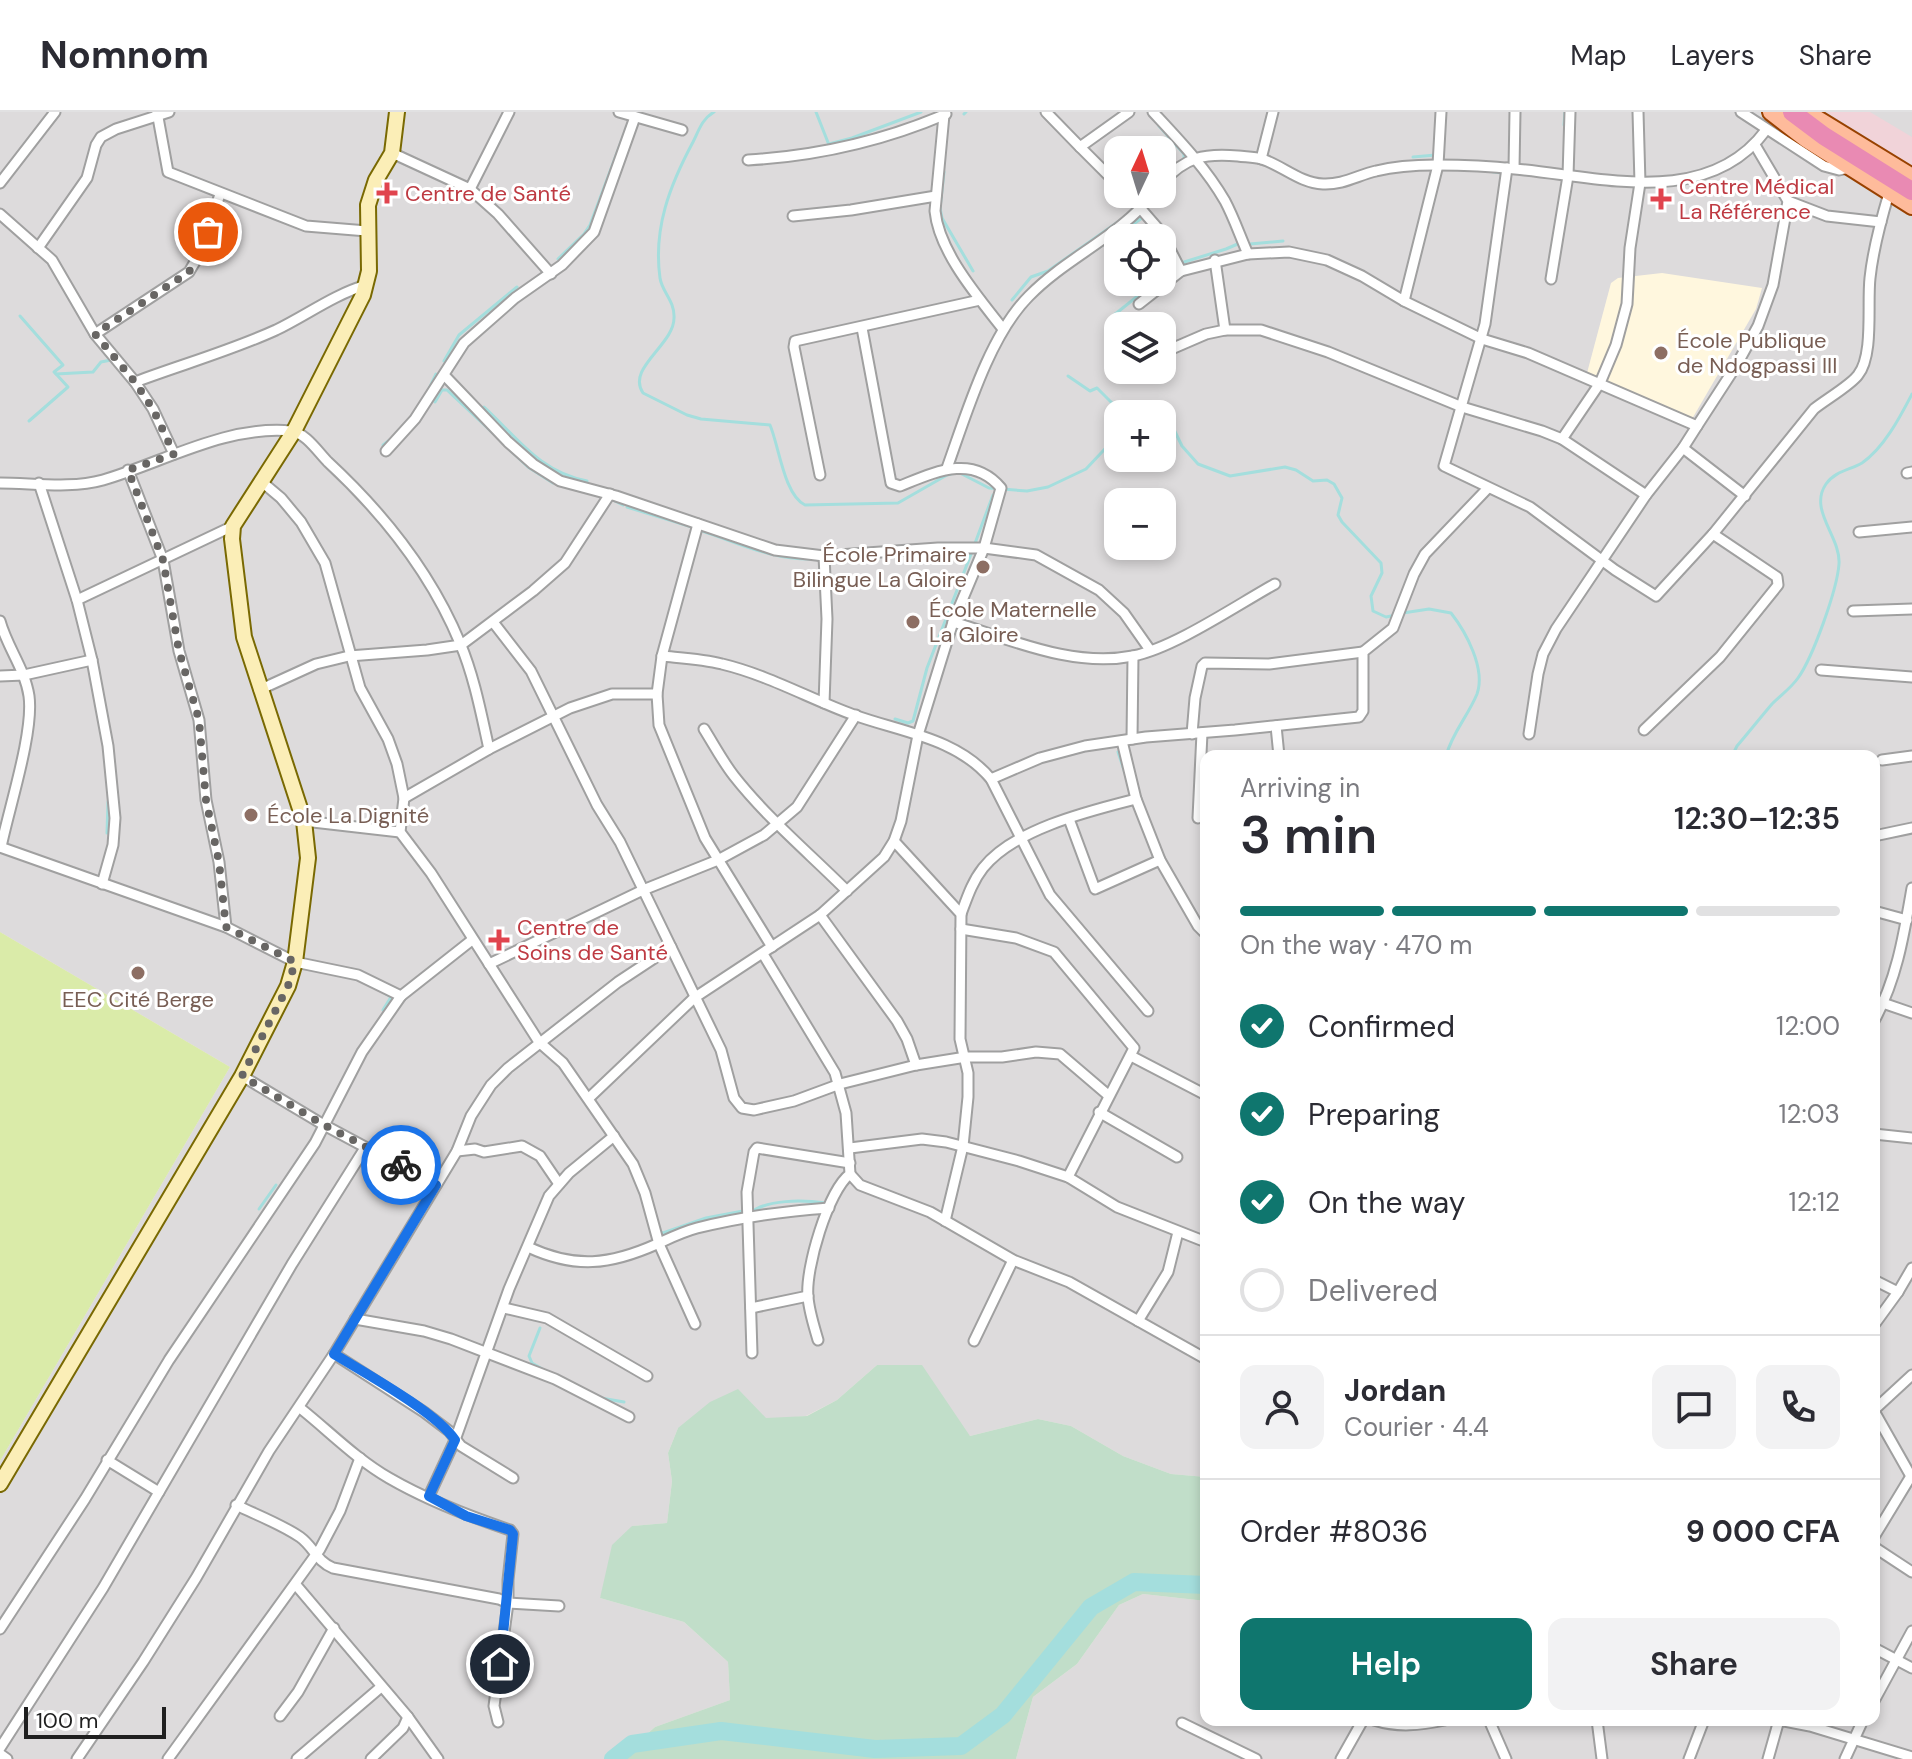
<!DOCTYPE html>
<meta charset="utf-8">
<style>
:root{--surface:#fff;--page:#f2f2f3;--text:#2b2b33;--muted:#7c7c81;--line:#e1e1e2;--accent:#0f766e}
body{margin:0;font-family:"DM Sans",sans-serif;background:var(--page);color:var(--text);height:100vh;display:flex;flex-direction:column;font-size:30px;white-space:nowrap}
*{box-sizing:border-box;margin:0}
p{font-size:26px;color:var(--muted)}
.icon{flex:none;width:44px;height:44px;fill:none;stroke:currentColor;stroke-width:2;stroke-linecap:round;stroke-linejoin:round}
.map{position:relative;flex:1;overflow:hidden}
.sheet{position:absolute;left:1200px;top:638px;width:680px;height:976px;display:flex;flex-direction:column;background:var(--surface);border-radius:16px;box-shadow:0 4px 12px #0003}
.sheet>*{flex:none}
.needle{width:52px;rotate:4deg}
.buttons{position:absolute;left:1104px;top:24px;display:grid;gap:16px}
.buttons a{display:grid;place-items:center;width:72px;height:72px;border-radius:16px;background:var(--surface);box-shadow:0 4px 12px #0003;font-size:40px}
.scale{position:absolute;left:24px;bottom:20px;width:142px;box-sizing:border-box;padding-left:8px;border:4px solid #1f1f1f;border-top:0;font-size:22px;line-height:28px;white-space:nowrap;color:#1f1f1f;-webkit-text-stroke:6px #fff;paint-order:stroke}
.pin{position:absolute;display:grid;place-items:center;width:68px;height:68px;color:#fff;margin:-34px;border:4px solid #fff;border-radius:50%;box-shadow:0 2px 8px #0007}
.courier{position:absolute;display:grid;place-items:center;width:80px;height:80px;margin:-40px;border:6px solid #1a73e8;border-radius:50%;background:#fff;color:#222;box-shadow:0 2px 10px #0007}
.overview em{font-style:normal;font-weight:600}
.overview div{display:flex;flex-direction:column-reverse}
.overview{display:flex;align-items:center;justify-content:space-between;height:136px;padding:0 40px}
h1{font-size:52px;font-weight:600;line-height:60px}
.bar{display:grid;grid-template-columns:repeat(4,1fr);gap:12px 8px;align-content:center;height:96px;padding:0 40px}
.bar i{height:10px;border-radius:6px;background:var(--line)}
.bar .selected{background:var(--accent)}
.bar p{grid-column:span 4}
.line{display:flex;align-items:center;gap:20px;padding:0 40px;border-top:2px solid var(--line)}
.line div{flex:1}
.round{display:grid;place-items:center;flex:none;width:84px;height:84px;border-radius:16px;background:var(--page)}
ol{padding:0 40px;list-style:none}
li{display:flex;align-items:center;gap:24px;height:88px}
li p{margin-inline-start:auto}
li .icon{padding:8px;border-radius:50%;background:var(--accent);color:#fff;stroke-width:4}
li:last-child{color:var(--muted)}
li i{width:44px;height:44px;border:4px solid var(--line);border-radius:50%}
.cta{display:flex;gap:16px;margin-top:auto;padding:16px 40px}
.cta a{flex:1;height:92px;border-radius:16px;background:var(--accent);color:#fff;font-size:32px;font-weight:600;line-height:92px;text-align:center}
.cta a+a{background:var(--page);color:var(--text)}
header{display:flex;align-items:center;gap:48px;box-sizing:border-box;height:112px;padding:0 40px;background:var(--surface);border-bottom:2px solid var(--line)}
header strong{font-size:38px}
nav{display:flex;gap:44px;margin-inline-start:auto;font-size:28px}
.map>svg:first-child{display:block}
.residential{fill:#dddbdc;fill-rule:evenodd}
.commercial{fill:#f1d3d9}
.education{fill:#fff7de}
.grass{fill:#daeba9}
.wetland{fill:#c1dec9}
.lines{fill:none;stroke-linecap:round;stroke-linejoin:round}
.stream{stroke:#a4dedd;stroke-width:3}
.river{stroke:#a4dedd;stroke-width:18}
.street-casing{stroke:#a0a0a0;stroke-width:13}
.secondary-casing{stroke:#796902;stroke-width:18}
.primary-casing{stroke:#994100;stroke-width:20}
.highway-casing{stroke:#df2090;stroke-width:22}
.street{stroke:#fff;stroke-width:9}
.secondary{stroke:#fbeeb7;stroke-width:14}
.primary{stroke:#febb9b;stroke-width:16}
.highway{stroke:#e98ab3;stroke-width:18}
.done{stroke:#686664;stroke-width:8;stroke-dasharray:0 14.4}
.route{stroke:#1a73e8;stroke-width:10}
.health-dot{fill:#e0444e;stroke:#fff;stroke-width:3}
.education-dot{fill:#8d6e63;stroke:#fff;stroke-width:3}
.labels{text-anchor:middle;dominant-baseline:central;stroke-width:6;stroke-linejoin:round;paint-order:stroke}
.health-label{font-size:22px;fill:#be3a42;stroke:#fff;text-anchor:start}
.education-label{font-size:22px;fill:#785e54;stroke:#fff;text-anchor:start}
</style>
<header>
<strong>Nomnom</strong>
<nav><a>Map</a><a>Layers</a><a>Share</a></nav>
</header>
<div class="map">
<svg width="1912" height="1647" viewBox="0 0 1912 1647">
<rect width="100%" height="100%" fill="#f0e9e4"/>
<path class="residential" d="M0,0h1912v1647h-896l17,-62 44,-33 42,-59 24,-11 63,7v119h668v-964h-668v721l-35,-3 -48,-18 -52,-30 -33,-7 -68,17 -93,-71 -40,35 -31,16 -128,12 -10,25 4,28 -5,42 -35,3 -32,72 84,24 44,40 2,38 -75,27 -36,32h-619v-298l230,-394 -230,-135zM1118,38h44v44h-44zM1118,126h44v44h-44zM1118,214h44v44h-44zM1118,302h44v44h-44zM1118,390h44v44h-44z"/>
<polygon class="commercial" points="1826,0 1870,0 1912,25 1912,54"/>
<polygon class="education" points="1662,161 1762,176 1756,197 1692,307 1587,261 1611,171 1618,166"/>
<polygon class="grass" points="0,820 230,955 0,1349"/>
<polygon class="wetland" points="877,1253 922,1253 970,1324 1038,1307 1071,1314 1123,1344 1171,1362 1206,1365 1206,1489 1143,1482 1119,1493 1077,1552 1033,1585 1016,1647 619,1647 655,1615 730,1588 728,1550 684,1510 600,1486 612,1433 632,1414 667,1411 672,1369 668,1341 678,1316 710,1290 738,1277 766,1306 807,1304 837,1288"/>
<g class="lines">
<g class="stream">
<path d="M714,0c-12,7 -15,18 -21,30 -23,43 -40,86 -33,136 2,14 15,23 14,40 0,27 -48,50 -31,75l44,22 14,4 69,6c9,21 14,70 35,80l93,-2 49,-28 11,-3 31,16 38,3 21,-4 38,-18 32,-34"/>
<polyline points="816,0 829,33"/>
<polyline points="964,2 966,0"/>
<polyline points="1564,13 1565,0"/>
<polyline points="1159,14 1184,42 1184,47"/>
<polyline points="829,32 852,26 921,0"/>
<polyline points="1413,45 1436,43"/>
<polyline points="1488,59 1501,61"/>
<polyline points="944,60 940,96 942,106 973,159"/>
<polyline points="1138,91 1146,82"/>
<polyline points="1250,132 1283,129"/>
<polyline points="558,147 584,122 590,113 630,6 628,6"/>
<polyline points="1181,151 1226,137 1240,131"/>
<polyline points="1069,156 1145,104"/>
<polyline points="1162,165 1174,155"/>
<polyline points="1150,174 1156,170"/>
<polyline points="1012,188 1031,165 1048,159 1125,105"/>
<polyline points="1141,196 1149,189"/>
<polyline points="1114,203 1139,183"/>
<polyline points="20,204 63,253 54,260 56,262"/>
<polyline points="444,249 459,223 517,175"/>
<polyline points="56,262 93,260 101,250 111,248"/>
<polyline points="1068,264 1090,279 1097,276 1117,296 1132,298 1148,293 1164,297 1182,334 1198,352 1230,364 1285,355 1296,358 1313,369 1327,368 1334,372 1342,386 1338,403 1342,410 1381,451 1382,461 1371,484 1373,499 1386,505 1396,503"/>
<polyline points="429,277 436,262"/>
<polyline points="435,290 442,278 447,278 495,323"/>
<path d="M484,295c33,30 55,65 103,74l-1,3"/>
<polyline points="410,307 419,293"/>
<polyline points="29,309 68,275 57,263"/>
<polyline points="383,333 391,327"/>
<polyline points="506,334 528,355 553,371"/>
<polyline points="613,388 623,393"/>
<polyline points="627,395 692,415"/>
<path d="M699,418c41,13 71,30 115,29"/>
<polyline points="974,434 993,383"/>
<path d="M1403,501l26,-4 22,4c15,19 35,56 26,81 -9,22 -25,39 -31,62"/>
<polyline points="1844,564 1864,566"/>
<polyline points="895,607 908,611 913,609 927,556 971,442 907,442"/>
<polyline points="1118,640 1125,661"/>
<path d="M1732,644l5,-10c12,-14 23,-28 35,-42 9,-9 19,-16 26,-26 15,-21 39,-88 41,-114 2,-27 -31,-54 -13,-80 9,-13 24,-14 36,-21 22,-15 38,-46 50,-69"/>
<polyline points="107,721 108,690"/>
<polyline points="383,898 391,885 383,880"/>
<polyline points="258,949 262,941"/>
<polyline points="259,1097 276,1073"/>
<path d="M750,1101c17,-14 53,-13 76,-10"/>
<polyline points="660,1120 663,1121 706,1106 743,1099"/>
<polyline points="540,1216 529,1244 532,1251 544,1258"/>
<polyline points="601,1286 624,1290"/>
</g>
<polyline class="river" points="613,1647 632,1632 721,1619 875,1637 961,1634 1003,1603 1091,1495 1134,1470 1206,1473"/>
<defs>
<g id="street">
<polyline points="157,0 168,60 306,114 367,119"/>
<polyline points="619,0 682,18"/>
<polyline points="1046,0 1080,35 1129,0"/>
<path d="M1153,0c26,28 53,56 72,89 9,17 15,35 23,53"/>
<polyline points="1741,0 1824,54 1839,58 1849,56"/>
<path d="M944,3l-9,96c4,41 43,86 68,118"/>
<polyline points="1080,35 1118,73"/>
<polyline points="392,41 470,77 498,102 551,162"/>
<polyline points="1261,47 1273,0"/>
<path d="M748,48c68,-4 135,-19 198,-46"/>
<path d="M1507,56l-22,156 -41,142 86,41 85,63 41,26 57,-62 101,-125c11,-9 37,-24 44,-34 16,-20 9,-71 12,-97 3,-29 11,-58 19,-85"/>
<polyline points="1514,56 1515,0"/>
<polyline points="0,71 55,0"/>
<path d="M1162,71c23,-26 42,-30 76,-27 7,1 16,1 24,3 21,7 38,24 61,25 20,1 35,-9 53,-13 20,-5 40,-6 60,-6 26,0 53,1 79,4 82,7 192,41 251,-39"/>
<polyline points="470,77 509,0"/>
<polyline points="1128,82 1161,120 1181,159"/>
<polyline points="1788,89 1827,104 1881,110"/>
<polyline points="0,102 52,148 95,222 135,270 153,297 174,342"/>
<polyline points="793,104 851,98 936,84"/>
<polyline points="38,136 87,66 96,33 101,25 116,17 169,0"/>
<polyline points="1215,148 1225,218"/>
<polyline points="1551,167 1568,64 1570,0"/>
<polyline points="1404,189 1438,53 1441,0"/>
<polyline points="1139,192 1181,159 1248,142 1289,140 1327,148 1362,164 1404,189 1482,227 1528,241 1697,314 1683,336 1646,383 1556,517 1543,542 1538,562 1529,622"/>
<polyline points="95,222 189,160 203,136 220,82"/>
<polyline points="1162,241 1206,222 1225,218 1261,218 1328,240 1462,295 1542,319 1562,327 1646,383"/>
<polyline points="1129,259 1131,258"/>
<polyline points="445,264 508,330 533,352 560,369 616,384 775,438 824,444 938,436 984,436 1036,443 1099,478 1124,501 1150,538"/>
<path d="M135,270c48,-18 95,-31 141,-52 31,-15 57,-35 90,-45"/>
<polyline points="1697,314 1736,254 1758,214 1773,173 1788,89 1755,33"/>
<polyline points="1562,327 1600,271 1616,233 1627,192 1630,136 1640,71 1638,0"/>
<polyline points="1683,336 1745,384"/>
<polyline points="386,339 415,307 464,231 515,186 562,153 594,120 635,5"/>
<path d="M947,356c19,-53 42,-132 82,-172 38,-39 90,-59 124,-102"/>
<polyline points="128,358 163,448 179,539 199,608 206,688 219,750 226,815"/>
<polyline points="1907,361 1912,360"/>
<polyline points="820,363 794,235 795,229 980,188"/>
<polyline points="262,370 281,386 301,410 325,451 360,576 388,627 397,652 404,686 400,720 431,761 539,930 563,951 633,1052 645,1081 659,1132 695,1212"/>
<path d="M0,371c33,0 71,6 103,-3 61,-18 123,-55 188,-49 15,2 27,21 37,31 55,51 103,111 132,181 14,33 21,70 29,106"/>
<polyline points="39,371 77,488 92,548 108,634 115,706 113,733 102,772"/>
<polyline points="698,412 662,544 657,582 659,613 705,726 772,835"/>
<polyline points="1859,420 1912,415"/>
<polyline points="824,444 827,507 824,591"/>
<polyline points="77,488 233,414"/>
<polyline points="1853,499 1912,497"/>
<path d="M0,509c7,26 25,48 29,75 5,36 -20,112 -28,151"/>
<polyline points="493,510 531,559 597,693 620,730 721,938 734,986 742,996 754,998 794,989 840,972 916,953 966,945 1002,945 1036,940 1060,942 1108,983"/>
<path d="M953,510c57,17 119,46 180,34 41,-8 104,-51 142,-72"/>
<path d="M662,544c20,2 41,3 60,8 46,11 88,35 132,51 47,17 103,23 137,64l59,116 98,116"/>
<polyline points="1821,558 1912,565"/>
<polyline points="0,564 24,563 92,548"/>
<polyline points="259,578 316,552 349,544 427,538 461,533 533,479 565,451 610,382"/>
<polyline points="1276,614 1279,644"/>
<path d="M704,617c10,16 19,33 30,47 33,42 75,77 113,115"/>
<polyline points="1644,618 1720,545 1778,473 1777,465 1713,422"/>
<polyline points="1192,622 1195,586 1202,554 1205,551 1269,552 1363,540"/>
<polyline points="1132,627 1133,544"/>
<polyline points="1122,629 1136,687 1160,748 1198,814 1206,822"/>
<polyline points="1882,648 1912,644"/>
<polyline points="991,667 1040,646 1085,634 1146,625 1235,618 1359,605 1363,599 1363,540 1393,516 1414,462 1425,442 1488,376"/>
<polyline points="404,686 489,637 570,596 612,582 657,582"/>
<polyline points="1198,706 1202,621"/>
<polyline points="1069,707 1095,777 1160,748"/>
<polyline points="304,709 400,720"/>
<polyline points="1874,724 1912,716"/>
<polyline points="894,729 961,802 960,927 968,961 968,985 963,1034 945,1109"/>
<polyline points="0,735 226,815 295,850 358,863 401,884"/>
<polyline points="1874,799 1907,808"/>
<path d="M961,802c6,-16 11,-32 22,-46 31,-39 106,-57 153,-69"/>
<polyline points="820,803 897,909 907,927 916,953"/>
<polyline points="961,817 1016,826 1054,840 1134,936 1068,1065"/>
<path d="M763,842l72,119 11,40 4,61c-22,17 -45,95 -42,123 1,14 6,29 10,43"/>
<polyline points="489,852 643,778 718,748 764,723 797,695 856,603"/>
<polyline points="1874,888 1912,901"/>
<path d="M1874,909c23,-42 30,-87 38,-133"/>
<polyline points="1131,944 1206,983"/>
<polyline points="242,964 324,1013 436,1073"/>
<path d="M589,986l105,-100 126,-83 64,-58 10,-16 7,-20 17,-86 35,-113 31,-74 17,-60c-29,-35 -68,-15 -101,-2l-9,-3 -29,-155"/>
<polyline points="1099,1000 1177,1045"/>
<polyline points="1874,1022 1912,1026"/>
<polyline points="850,1036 922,1027 946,1030 1019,1049 1068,1065 1117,1095 1206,1130"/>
<polyline points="457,1039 475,1037 484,1040 522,1034 540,1044 559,1072"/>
<polyline points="850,1062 860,1073 930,1100 1013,1148 1069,1170 1206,1247"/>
<path d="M528,1135c47,22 82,18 129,-3 13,-6 25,-12 40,-16 44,-11 87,-17 132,-20"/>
<polyline points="1874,1168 1898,1180"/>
<polyline points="504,1196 547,1206 647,1264"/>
<polyline points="751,1196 808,1184"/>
<polyline points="355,1207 424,1219 451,1227 555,1267 629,1305"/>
<polyline points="1138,1209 1168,1160 1178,1120"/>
<polyline points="1874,1213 1898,1180 1912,1156"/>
<polyline points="974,1229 1013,1148"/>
<polyline points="752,1241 747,1080 754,1040 757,1036 850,1051"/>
<polyline points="334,1242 424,1300 449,1319 461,1334 513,1366"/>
<path d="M300,1296c29,23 56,51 89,70 38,22 79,38 121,52l3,4 -5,46v23l-14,103 4,16"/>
<polyline points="1874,1298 1912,1263"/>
<polyline points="1874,1299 1912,1366"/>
<polyline points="107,1348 159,1380"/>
<polyline points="429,1384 455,1328 509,1177 549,1084 569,1061 614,1024"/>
<path d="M236,1393c21,10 45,19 64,32 14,10 16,24 33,31l166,31 9,4 51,3"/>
<polyline points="1874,1425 1911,1364"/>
<polyline points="1874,1435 1912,1460"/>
<polyline points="296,1473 408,1605 438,1647"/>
<polyline points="0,1517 85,1387 169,1248 315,1031 362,940 401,884 472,828"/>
<polyline points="1874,1536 1912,1556"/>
<polyline points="1874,1589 1912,1519"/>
<polyline points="280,1604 298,1580 334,1516"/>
<path d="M1374,1608c25,8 46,5 71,0"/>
<polyline points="1489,1608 1506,1647"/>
<polyline points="1597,1608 1602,1647"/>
<polyline points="1778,1608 1810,1614 1912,1645"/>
<polyline points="1182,1611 1256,1647"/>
<polyline points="0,1636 103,1476 292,1152 365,1036"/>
<polyline points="0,1642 7,1647"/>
<polyline points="77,1647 143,1550 196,1466 269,1339 334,1242 457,1039 471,1004 491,973 508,956 618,870 671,835"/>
<polyline points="168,1647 320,1437 340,1399 360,1346"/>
<polyline points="297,1647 381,1575"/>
<polyline points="371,1647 403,1616 408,1605"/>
<polyline points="1341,1647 1363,1608"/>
<polyline points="1689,1647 1704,1608"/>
<polyline points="1768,1647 1779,1608"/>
<polyline points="1845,1647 1863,1608"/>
</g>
<polyline id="secondary" points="0,1372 242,964 288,874 295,850 308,746 304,709 244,525 232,427 233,414 294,319 363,183 369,159 368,93 376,68 392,41 397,0"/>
<g id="primary">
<polyline points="1771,0 1806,27 1912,94"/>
<polyline points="1806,0 1912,65"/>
</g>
<polyline id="highway" points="1792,0 1824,24 1912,79"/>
</defs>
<use href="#street" class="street-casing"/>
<use href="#secondary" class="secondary-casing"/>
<use href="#primary" class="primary-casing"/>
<use href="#highway" class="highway-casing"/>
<use href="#street" class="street"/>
<use href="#secondary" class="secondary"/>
<use href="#primary" class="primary"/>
<use href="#highway" class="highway"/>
</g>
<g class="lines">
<polyline class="done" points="208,120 203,136 189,160 95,222 135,270 153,297 174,342 128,358 163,448 179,539 199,608 206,688 219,750 226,815 295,850 288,874 242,964 324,1013 401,1053"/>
<path class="route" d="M401,1053l35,20 -102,169c31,19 102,58 121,86l-26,56 37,20 44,14 3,4 -13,130"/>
</g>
<g class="health-dot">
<path d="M383 69h8v8h8v8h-8v8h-8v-8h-8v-8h8z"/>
<path d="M1657 75h8v8h8v8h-8v8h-8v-8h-8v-8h8z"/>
<path d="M495 816h8v8h8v8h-8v8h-8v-8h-8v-8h8z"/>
</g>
<g class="education-dot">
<circle cx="1661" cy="241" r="8"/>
<circle cx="983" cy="455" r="8"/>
<circle cx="913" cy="510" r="8"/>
<circle cx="251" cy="703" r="8"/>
<circle cx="138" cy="861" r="8"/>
</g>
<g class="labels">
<g class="health-label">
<text x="1679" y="74">Centre Médical<tspan x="1679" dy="25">La Référence</tspan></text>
<text x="405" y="81">Centre de Santé</text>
<text x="517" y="815">Centre de<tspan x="517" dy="25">Soins de Santé</tspan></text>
</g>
<g class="education-label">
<text x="1677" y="228">École Publique<tspan x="1677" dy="25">de Ndogpassi III</tspan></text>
<text x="967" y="442" text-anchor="end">École Primaire<tspan x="967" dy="25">Bilingue La Gloire</tspan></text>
<text x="929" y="497">École Maternelle<tspan x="929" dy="25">La Gloire</tspan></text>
<text x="267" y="703">École La Dignité</text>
<text x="138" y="887" text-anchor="middle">EEC Cité Berge</text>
</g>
</g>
</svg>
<div class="buttons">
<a><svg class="needle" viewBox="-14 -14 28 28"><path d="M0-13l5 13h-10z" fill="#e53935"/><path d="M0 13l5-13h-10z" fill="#7c7c81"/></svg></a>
<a><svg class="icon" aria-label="locate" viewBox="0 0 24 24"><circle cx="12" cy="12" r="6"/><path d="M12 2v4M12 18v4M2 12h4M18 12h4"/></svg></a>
<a><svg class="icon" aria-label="layers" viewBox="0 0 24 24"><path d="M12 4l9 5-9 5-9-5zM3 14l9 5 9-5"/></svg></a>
<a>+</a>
<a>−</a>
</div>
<div class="scale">100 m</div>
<div class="pin" style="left:208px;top:120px;background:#ea580c"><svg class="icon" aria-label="bag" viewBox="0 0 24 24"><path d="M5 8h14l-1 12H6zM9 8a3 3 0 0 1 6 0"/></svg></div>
<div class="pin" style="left:500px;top:1552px;background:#1f2937"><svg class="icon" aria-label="home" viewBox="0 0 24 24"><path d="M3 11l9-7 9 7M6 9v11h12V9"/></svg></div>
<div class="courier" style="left:401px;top:1053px"><svg class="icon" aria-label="bike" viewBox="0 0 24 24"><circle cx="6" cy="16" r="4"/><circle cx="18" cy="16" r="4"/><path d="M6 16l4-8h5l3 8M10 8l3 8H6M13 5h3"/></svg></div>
<section class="sheet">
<div class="overview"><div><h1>3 min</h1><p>Arriving in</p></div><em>12:30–12:35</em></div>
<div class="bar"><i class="selected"></i><i class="selected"></i><i class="selected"></i><i></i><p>On the way · 470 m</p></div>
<ol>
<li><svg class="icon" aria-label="check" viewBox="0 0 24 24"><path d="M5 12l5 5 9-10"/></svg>Confirmed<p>12:00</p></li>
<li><svg class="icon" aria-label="check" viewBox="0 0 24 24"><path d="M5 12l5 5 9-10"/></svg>Preparing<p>12:03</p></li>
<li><svg class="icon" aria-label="check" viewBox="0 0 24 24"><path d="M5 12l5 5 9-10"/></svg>On the way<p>12:12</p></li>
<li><i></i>Delivered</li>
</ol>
<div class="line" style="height:144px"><a class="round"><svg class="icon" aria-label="person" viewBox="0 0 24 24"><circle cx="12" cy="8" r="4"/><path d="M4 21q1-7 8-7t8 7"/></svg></a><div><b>Jordan</b><p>Courier · 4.4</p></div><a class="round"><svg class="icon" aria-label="chat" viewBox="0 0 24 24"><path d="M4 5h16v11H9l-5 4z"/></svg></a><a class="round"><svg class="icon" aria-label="phone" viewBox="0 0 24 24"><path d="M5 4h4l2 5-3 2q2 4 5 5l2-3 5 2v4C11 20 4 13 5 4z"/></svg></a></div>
<div class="line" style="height:104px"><div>Order #8036</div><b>9 000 CFA</b></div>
<div class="cta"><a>Help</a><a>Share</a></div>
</section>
</div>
